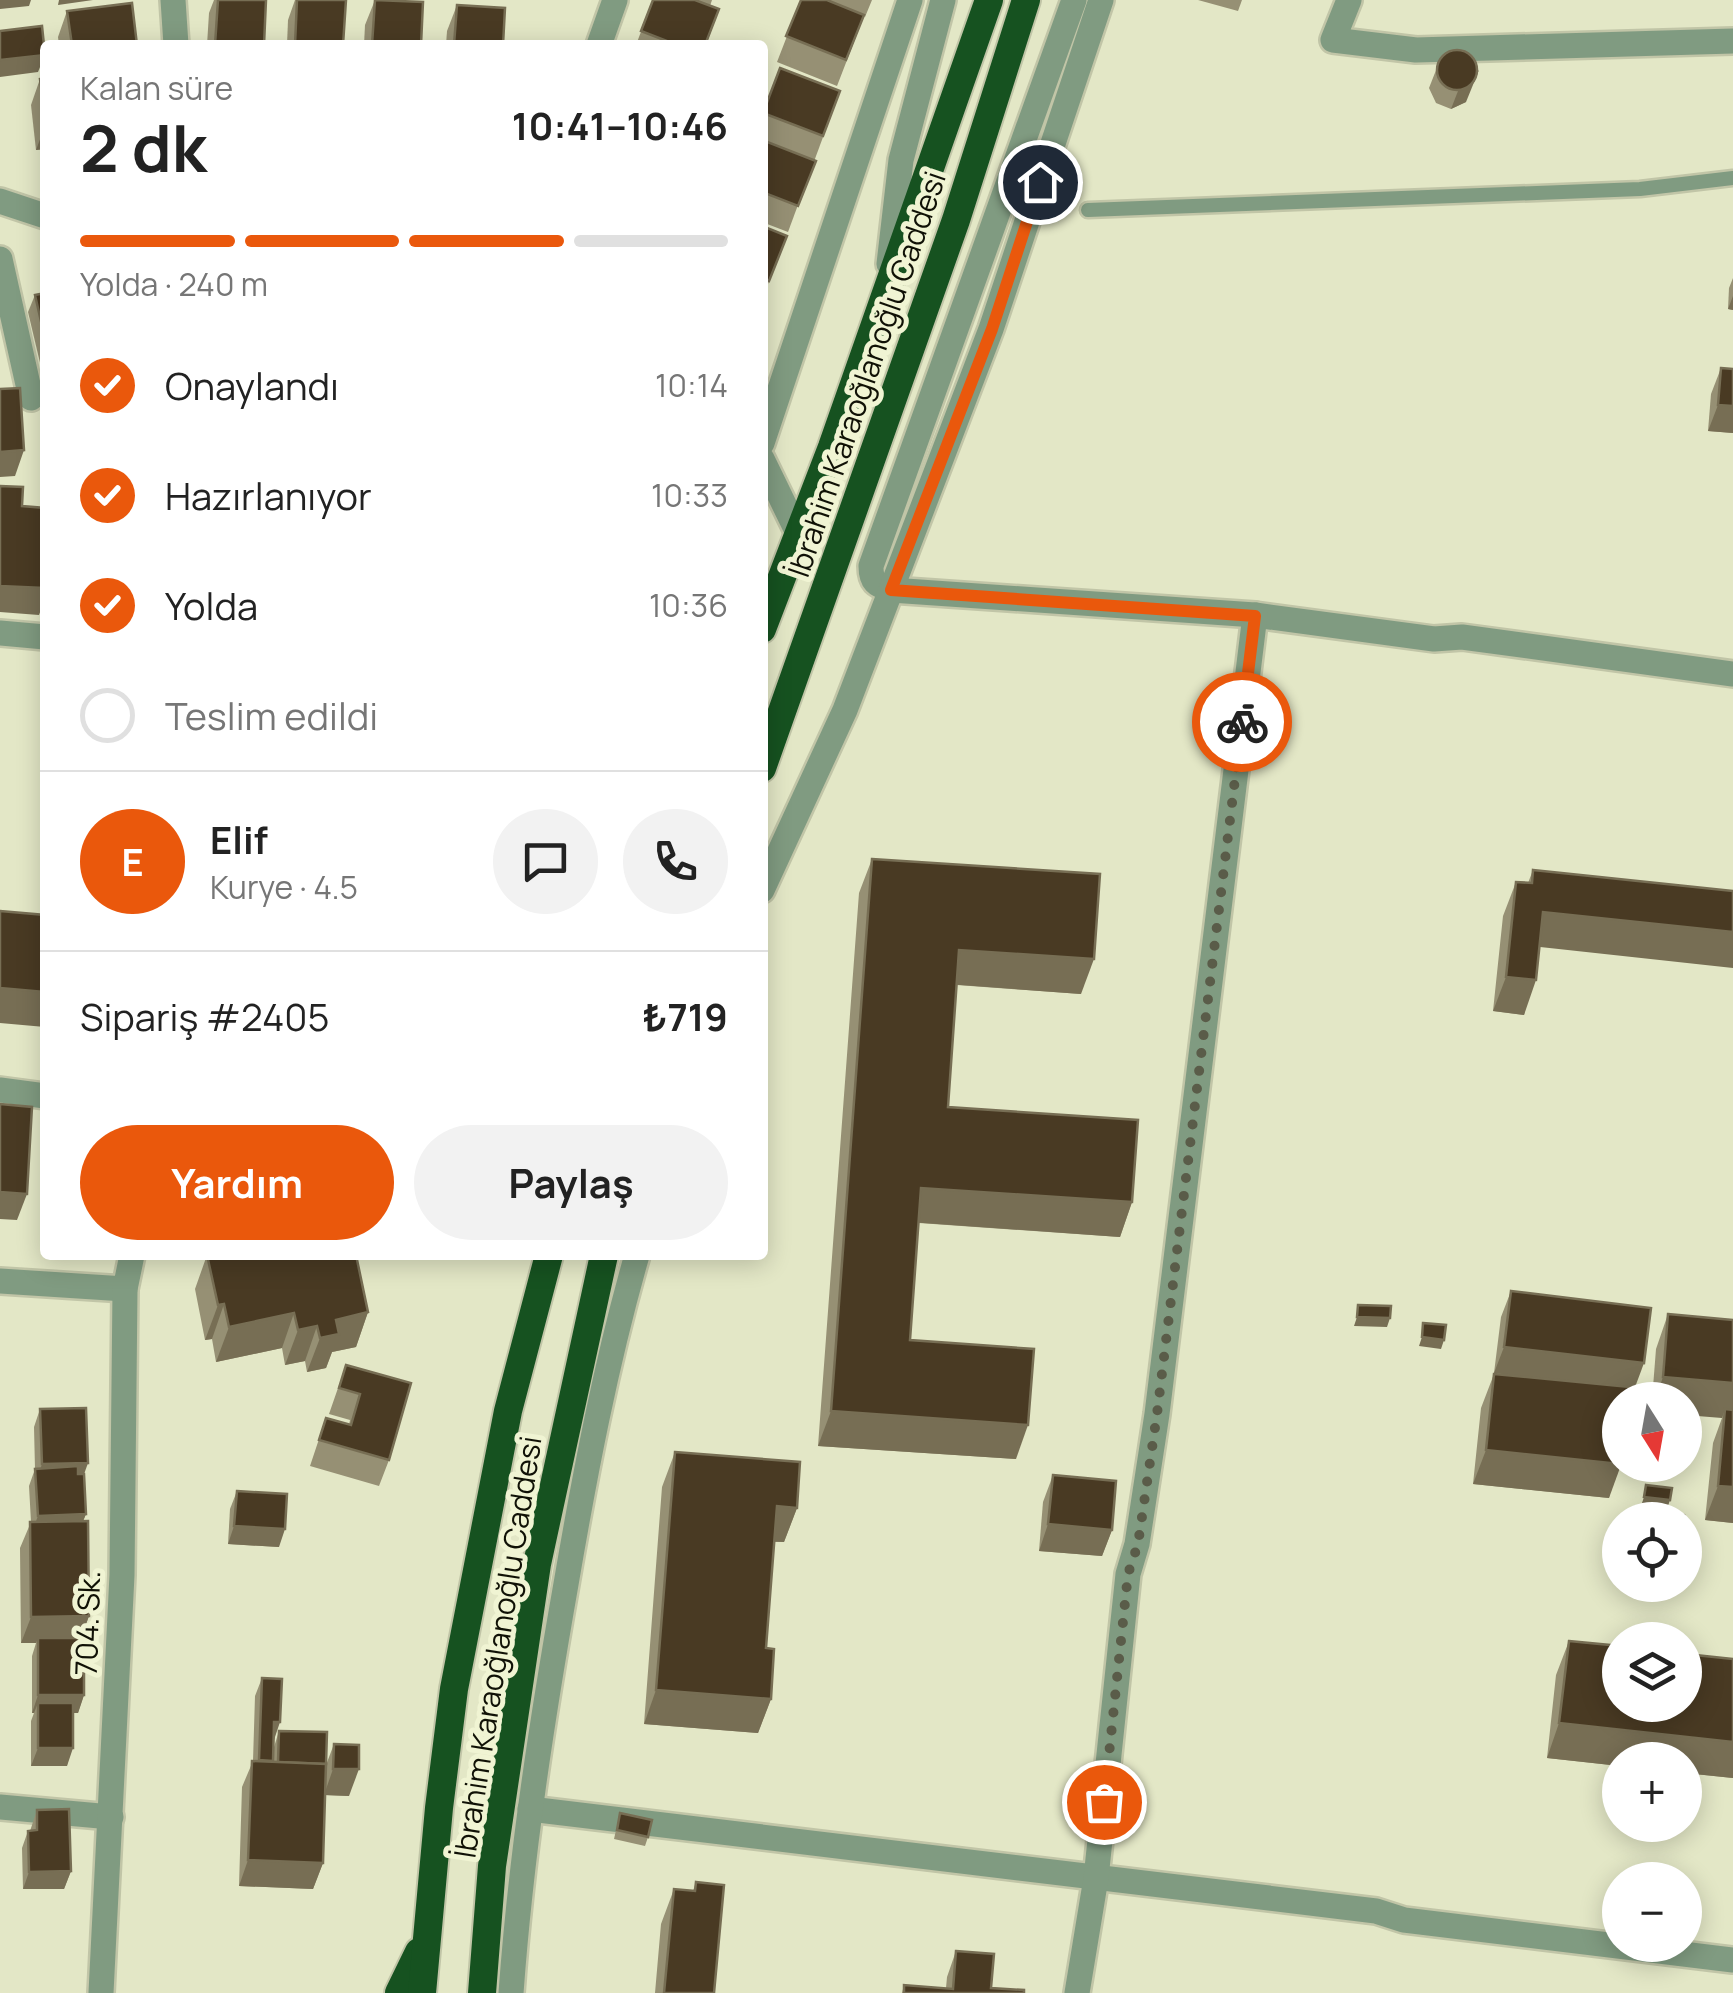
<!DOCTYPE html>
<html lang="tr">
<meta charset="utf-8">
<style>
:root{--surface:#fff;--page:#f2f2f2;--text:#222;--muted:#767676;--line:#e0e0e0;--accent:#ea580c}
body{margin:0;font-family:Manrope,sans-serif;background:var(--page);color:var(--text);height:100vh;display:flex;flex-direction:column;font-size:38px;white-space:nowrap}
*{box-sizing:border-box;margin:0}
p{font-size:32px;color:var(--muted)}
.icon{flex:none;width:55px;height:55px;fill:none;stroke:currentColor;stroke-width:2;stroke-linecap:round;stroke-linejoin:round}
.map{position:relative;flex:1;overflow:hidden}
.side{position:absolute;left:40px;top:40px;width:728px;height:1220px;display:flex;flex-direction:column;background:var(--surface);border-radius:10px;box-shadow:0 5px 25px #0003}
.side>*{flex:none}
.needle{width:65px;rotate:169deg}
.buttons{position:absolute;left:1602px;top:1382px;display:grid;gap:20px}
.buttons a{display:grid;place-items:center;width:100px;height:100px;border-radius:50%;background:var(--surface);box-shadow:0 5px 25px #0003;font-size:50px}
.pin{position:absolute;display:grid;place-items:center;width:85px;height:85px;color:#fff;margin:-42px;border:5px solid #fff;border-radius:50%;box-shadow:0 2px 10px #0007}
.courier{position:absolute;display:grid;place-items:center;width:100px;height:100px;margin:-50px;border:8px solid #ea580c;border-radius:50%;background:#fff;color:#222;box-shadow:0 2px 12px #0007}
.overview em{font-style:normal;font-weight:700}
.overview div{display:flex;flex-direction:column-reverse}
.overview{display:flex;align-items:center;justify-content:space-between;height:170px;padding:0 40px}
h1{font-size:65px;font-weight:700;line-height:75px}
.bar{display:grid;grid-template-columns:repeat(4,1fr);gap:15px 10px;align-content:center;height:120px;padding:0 40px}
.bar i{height:12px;border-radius:8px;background:var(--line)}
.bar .current{background:var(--accent)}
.bar p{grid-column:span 4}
.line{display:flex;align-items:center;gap:25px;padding:0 40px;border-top:2px solid var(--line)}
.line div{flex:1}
.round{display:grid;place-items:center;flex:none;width:105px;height:105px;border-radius:52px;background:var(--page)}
ol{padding:0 40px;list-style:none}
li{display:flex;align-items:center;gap:30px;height:110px}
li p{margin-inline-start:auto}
li .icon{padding:10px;border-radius:50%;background:var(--accent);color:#fff;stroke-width:4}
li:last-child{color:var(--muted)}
li i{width:55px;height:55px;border:5px solid var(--line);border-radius:50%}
.action{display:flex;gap:20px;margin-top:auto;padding:20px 40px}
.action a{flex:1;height:115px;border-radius:60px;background:var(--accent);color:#fff;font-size:40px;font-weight:700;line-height:115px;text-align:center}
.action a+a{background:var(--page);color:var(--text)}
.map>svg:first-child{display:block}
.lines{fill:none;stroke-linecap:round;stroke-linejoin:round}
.service-casing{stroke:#c1c5a7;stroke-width:19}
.minor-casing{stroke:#c1c5a7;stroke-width:30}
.tertiary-casing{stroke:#c1c5a7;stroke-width:30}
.trunk-casing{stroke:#c1c5a7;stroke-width:32}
.service{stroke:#809b81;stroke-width:14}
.minor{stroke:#809b81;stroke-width:25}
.tertiary{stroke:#809b81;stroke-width:25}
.trunk{stroke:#165220;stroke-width:28}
.wall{fill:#969074}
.shaded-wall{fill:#776e54}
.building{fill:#493a23;stroke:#776e54;stroke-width:2.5}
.done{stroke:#5a5c49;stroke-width:10;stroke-dasharray:0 18}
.route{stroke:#ea580c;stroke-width:12}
.labels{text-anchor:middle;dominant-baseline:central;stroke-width:10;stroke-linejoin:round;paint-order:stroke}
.street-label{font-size:30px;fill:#101106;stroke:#f0f4d3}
</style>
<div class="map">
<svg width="1733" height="1993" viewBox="0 0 1733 1993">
<rect width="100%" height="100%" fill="#e3e7c6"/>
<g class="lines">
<defs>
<polyline id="service" points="1088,210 1640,189 1733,178"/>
<g id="minor">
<polyline points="173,0 176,45"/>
<path d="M1074,0l-203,566c0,16 5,19 20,24l364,25 179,24 28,-2 271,37"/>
<polyline points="1349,0 1333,40 1416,50 1733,41"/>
<polyline points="0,201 45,216"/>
<polyline points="0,259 31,398"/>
<polyline points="762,443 910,0"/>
<polyline points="762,459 798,533"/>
<polyline points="0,633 45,637"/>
<polyline points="762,890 845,710 991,329 1101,0"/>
<polyline points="0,1090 45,1096"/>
<polyline points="0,1281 125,1289"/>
<polyline points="0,1807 111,1817"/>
<polyline points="530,1809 1376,1911 1404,1920 1733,1960"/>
<path d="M511,1993c10,-138 31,-273 55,-409 19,-111 40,-221 71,-329"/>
<polyline points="1077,1993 1096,1878 1128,1574 1137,1544 1157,1414 1255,615"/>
</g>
<g id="tertiary">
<polyline points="599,45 615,0"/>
<polyline points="889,264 901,160 943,0"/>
<polyline points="101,1993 122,1575 125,1289 132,1255"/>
</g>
<g id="trunk">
<polyline points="762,629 832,447 989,0"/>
<polyline points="762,768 956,220 1026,0"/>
<polyline points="399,1993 419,1952"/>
<polyline points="422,1993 439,1808 454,1689 508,1411 549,1255"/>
<polyline points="482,1993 492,1866 537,1564 604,1255"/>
</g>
</defs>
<use href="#service" class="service-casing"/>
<use href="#minor" class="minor-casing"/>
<use href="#tertiary" class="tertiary-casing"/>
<use href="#trunk" class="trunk-casing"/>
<use href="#service" class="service"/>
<use href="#minor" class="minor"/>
<use href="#tertiary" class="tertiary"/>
<use href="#trunk" class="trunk"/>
</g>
<g class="wall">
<polygon points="214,0 266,0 264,45 207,45 209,13"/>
<polygon points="295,0 346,0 343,45 287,45 288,20"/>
<polygon points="375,0 421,45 364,45 365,25"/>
<polygon points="653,0 719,9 706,45 636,45"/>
<polygon points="696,0 712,0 710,6"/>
<polygon points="801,0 872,0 865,17 864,16 837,86 777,62"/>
<polygon points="1198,0 1242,0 1238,11"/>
<polygon points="457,5 503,45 446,45 447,31"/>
<polygon points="67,11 137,45 59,45 58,37"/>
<polygon points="1442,55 1466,102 1451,109 1436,103 1429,88"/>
<polygon points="45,78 45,149 36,150 31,105 40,79"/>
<polygon points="840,91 788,232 762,222 762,114"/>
<polygon points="762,226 787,236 762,299"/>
<polygon points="1733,278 1733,310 1728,309 1729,288"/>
<polygon points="45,293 45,372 42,371 28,312 35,295"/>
<polygon points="1721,368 1733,369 1733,433 1708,431 1711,394"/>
<polygon points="872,859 1081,994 957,985 948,1107 1132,1202 1120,1237 919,1223 910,1340 1016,1459 818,1446 859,893"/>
<polygon points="1533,870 1540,947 1524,1015 1493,1011 1503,916 1516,882 1528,883"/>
<polygon points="45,1126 45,1166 40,1166"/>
<polygon points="45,1194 45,1238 41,1238 43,1199"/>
<polygon points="207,1255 287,1257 368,1312 356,1347 332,1352 326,1368 307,1372 305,1361 285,1365 282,1348 216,1362 212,1339 205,1340 195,1289"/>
<polygon points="1511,1291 1634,1390 1629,1389 1609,1498 1473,1484 1481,1408 1494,1374 1536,1378 1494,1373 1501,1317"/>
<polygon points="1668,1314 1733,1320 1733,1523 1705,1520 1713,1443 1722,1418 1685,1400 1652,1400 1656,1349"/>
<polygon points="346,1365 411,1383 389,1460 379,1486 310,1466 326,1418 349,1425 350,1420 329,1414"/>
<polygon points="40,1409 84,1474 86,1514 83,1521 89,1616 81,1638 84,1695 78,1713 73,1713 67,1766 31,1766 31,1721 34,1713 32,1713 32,1656 36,1643 21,1643 20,1548 31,1522 29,1486 35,1469 34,1427"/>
<polygon points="675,1452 797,1508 784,1542 774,1542 766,1648 771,1699 758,1733 644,1724 662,1487"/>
<polygon points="1053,1475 1112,1530 1102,1556 1039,1551 1043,1502"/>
<polygon points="237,1491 279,1547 228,1544 230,1509"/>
<polygon points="1569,1641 1733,1659 1733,1778 1685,1773 1685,1760 1620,1760 1620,1766 1547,1758 1556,1675"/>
<polygon points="262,1678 274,1739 274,1747 279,1731 326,1765 334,1744 349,1796 325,1795 323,1863 313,1889 239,1886 242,1787 253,1761 255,1696"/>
<polygon points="37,1810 71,1871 64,1889 23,1889 22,1848 28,1831 30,1831"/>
<polygon points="620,1813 648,1837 645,1846 614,1839"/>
<polygon points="696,1882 714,1993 655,1993 661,1924 674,1889 693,1891"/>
<polygon points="956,1951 991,1988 1024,1993 902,1993 904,1985 946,1988 947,1977"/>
</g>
<g class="shaded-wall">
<polygon points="0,0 31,0 29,6 0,9"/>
<polygon points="59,0 93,0 58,5"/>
<polygon points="45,55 38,72 0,77 0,60"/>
<polygon points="1479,70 1466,102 1451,109 1458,91"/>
<polygon points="45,126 45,149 36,150"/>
<polygon points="1733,296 1733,310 1728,309"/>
<polygon points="1718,405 1733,406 1733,433 1708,431"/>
<polygon points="24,450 15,476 0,477 0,452"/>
<polygon points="0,586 45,588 45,599 39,615 0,612"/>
<polygon points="1543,912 1733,932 1733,968 1531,946"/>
<polygon points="959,950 1094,959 1081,994 947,984"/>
<polygon points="1506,977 1536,980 1524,1015 1493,1011"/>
<polygon points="0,988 45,992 45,1027 0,1023"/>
<polygon points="921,1188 1132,1202 1120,1237 909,1222"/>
<polygon points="0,1192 27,1194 17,1220 0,1219"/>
<polygon points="224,1304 212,1339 205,1340 218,1305"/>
<polygon points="368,1312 356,1347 332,1352 326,1368 307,1372 320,1338 336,1320"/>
<polygon points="294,1313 282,1348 216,1362 229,1327"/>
<polygon points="1357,1317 1390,1318 1387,1327 1354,1326"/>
<polygon points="317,1326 305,1361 285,1365 298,1330"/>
<polygon points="1422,1337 1444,1340 1441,1349 1419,1346"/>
<polygon points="1504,1347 1644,1363 1634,1390 1494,1373"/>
<polygon points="1663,1377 1733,1383 1733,1419 1725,1409 1722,1418 1685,1415 1685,1400 1655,1400"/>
<polygon points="831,1411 1028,1425 1016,1459 818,1446"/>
<polygon points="1486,1450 1620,1464 1621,1465 1609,1498 1473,1484"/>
<polygon points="88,1463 82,1480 36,1482 42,1464"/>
<polygon points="1718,1486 1733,1487 1733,1523 1705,1520"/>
<polygon points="1644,1497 1670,1500 1667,1509 1641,1506"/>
<polygon points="777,1506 797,1508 784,1542 764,1541"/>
<polygon points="86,1514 79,1531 31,1534 38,1516"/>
<polygon points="1048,1524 1112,1530 1102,1556 1039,1551"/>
<polygon points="234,1526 285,1529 279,1547 228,1544"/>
<polygon points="89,1616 79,1643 38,1638 36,1643 21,1643 31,1617"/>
<polygon points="656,1690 771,1699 758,1733 644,1724"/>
<polygon points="38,1695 84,1695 78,1713 38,1713 38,1703 34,1713 32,1713"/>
<polygon points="274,1722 280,1722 274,1740"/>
<polygon points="1559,1723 1733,1742 1733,1778 1685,1773 1685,1760 1620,1760 1620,1766 1547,1758"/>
<polygon points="38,1748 73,1748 67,1766 31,1766"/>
<polygon points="333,1769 359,1769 349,1796 324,1795"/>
<polygon points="248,1860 323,1863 313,1889 239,1886"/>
<polygon points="71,1871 64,1889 23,1889 29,1872"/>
</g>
<g class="building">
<polygon points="218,0 266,0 264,45 215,45"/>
<polygon points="297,0 346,0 343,45 295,45"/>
<polygon points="375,0 423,2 421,45 372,45"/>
<polygon points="653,0 695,0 719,9 705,45 677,45 641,31"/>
<polygon points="801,0 827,0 864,15 846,60 786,36"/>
<polygon points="132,3 137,45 72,45 67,11"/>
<polygon points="457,5 505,8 503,45 454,45"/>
<polygon points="42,26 45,55 0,60 0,31"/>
<circle cx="1457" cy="70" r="20"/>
<polygon points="780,68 840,91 823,136 763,113"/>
<polygon points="45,78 45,119 40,79"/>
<polygon points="762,140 816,161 798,206 762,192"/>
<polygon points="762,226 787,236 769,281 762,278"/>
<polygon points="45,293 45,339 35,295"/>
<polygon points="1721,368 1733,369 1733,406 1718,405"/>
<polygon points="20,388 24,450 0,452 0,389"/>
<polygon points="0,486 23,487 22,506 45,508 45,588 0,586"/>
<polygon points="872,859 1100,874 1094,959 959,950 948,1107 1138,1120 1132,1202 921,1188 910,1340 1034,1349 1028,1425 831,1411"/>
<polygon points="1533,870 1733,891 1733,932 1543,912 1536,980 1506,977 1516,882 1532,883"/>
<polygon points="0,911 45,915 45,992 0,988"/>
<polygon points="0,1104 32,1107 27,1194 0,1192"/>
<polygon points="207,1255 286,1255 287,1257 294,1255 356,1255 368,1312 336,1320 339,1334 320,1338 317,1326 298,1330 294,1313 229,1327 224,1304 218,1305"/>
<polygon points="1511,1291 1651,1308 1644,1363 1504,1347"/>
<polygon points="1358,1305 1391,1306 1390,1318 1357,1317"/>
<polygon points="1668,1314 1733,1320 1733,1383 1663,1377"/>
<polygon points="1423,1323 1446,1325 1444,1340 1422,1337"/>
<polygon points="346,1365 411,1383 389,1460 319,1440 326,1418 351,1425 360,1394 339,1388"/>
<polygon points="1494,1374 1630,1387 1628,1400 1620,1400 1620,1464 1486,1450"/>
<polygon points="86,1408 88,1463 42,1464 40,1409"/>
<polygon points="1725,1409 1733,1410 1733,1487 1718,1486"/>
<polygon points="675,1452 800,1462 797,1508 777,1506 766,1648 774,1649 771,1699 656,1690"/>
<polygon points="78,1466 78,1474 84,1474 86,1514 38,1516 35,1469"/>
<polygon points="1053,1475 1116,1481 1112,1530 1048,1524"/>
<polygon points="1646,1485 1672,1488 1670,1500 1644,1497"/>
<polygon points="237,1491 287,1494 285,1529 234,1526"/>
<polygon points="1638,1510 1684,1515 1684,1520 1637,1520"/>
<polygon points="88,1521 89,1616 31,1617 30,1522"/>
<rect x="38" y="1638" width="46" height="57"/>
<polygon points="1569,1641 1620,1646 1620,1705 1685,1705 1685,1654 1733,1659 1733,1742 1559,1723"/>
<polygon points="262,1678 282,1679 280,1722 274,1722 273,1761 259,1760"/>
<rect x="38" y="1703" width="35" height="45"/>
<polygon points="279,1731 327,1732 326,1764 278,1762"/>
<polygon points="334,1744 359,1745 359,1769 333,1769"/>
<polygon points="252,1761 326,1764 323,1863 248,1860"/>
<polygon points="69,1809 71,1871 29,1872 28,1831 37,1830 37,1810"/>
<polygon points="620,1813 652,1820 648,1837 617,1830"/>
<polygon points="696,1882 724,1885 714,1993 664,1993 674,1889 695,1891"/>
<polygon points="956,1951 994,1954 991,1988 1024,1990 1024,1993 904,1993 904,1985 953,1989"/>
</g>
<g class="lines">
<polyline class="done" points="1104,1802 1128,1574 1138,1544 1157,1414 1242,722"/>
<polyline class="route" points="1040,182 992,329 891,590 1255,616 1242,722"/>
</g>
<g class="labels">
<g class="street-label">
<text transform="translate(866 374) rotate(-71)">İbrahim Karaoğlanoğlu Caddesi</text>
<text transform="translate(87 1623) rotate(-88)">704. Sk.</text>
<text transform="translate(497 1647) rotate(-81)">İbrahim Karaoğlanoğlu Caddesi</text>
</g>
</g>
</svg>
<div class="buttons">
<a><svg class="needle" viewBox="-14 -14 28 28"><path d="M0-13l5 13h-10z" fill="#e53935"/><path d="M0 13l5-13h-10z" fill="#767676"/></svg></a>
<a><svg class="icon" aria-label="locate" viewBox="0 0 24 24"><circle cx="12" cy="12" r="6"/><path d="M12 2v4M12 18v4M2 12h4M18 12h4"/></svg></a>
<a><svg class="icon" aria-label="layers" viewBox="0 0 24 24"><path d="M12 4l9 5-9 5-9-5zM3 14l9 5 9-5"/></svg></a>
<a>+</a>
<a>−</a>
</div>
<div class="pin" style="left:1104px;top:1802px;background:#ea580c"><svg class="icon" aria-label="bag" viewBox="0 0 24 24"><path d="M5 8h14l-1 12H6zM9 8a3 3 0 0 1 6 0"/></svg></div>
<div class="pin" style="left:1040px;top:182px;background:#1f2937"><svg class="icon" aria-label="home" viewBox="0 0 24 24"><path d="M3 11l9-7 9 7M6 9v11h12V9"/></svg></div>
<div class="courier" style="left:1242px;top:722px"><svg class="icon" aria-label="bike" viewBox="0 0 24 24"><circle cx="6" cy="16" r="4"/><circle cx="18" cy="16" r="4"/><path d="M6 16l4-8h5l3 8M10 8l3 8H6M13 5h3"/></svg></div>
<section class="side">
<div class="overview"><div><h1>2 dk</h1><p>Kalan süre</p></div><em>10:41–10:46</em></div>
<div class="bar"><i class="current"></i><i class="current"></i><i class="current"></i><i></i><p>Yolda · 240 m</p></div>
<ol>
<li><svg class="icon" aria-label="check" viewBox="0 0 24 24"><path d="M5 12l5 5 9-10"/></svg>Onaylandı<p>10:14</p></li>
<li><svg class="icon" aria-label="check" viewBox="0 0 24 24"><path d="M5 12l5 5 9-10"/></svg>Hazırlanıyor<p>10:33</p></li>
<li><svg class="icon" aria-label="check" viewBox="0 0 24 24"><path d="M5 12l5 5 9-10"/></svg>Yolda<p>10:36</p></li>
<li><i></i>Teslim edildi</li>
</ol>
<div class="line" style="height:180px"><b class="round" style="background:var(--accent);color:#fff">E</b><div><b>Elif</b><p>Kurye · 4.5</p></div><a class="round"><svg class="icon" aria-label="chat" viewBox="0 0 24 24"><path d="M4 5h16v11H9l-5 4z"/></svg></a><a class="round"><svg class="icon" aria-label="phone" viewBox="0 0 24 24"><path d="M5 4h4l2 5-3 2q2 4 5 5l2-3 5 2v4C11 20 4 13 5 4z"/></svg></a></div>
<div class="line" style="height:130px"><div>Sipariş #2405</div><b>₺719</b></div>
<div class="action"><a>Yardım</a><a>Paylaş</a></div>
</section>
</div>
